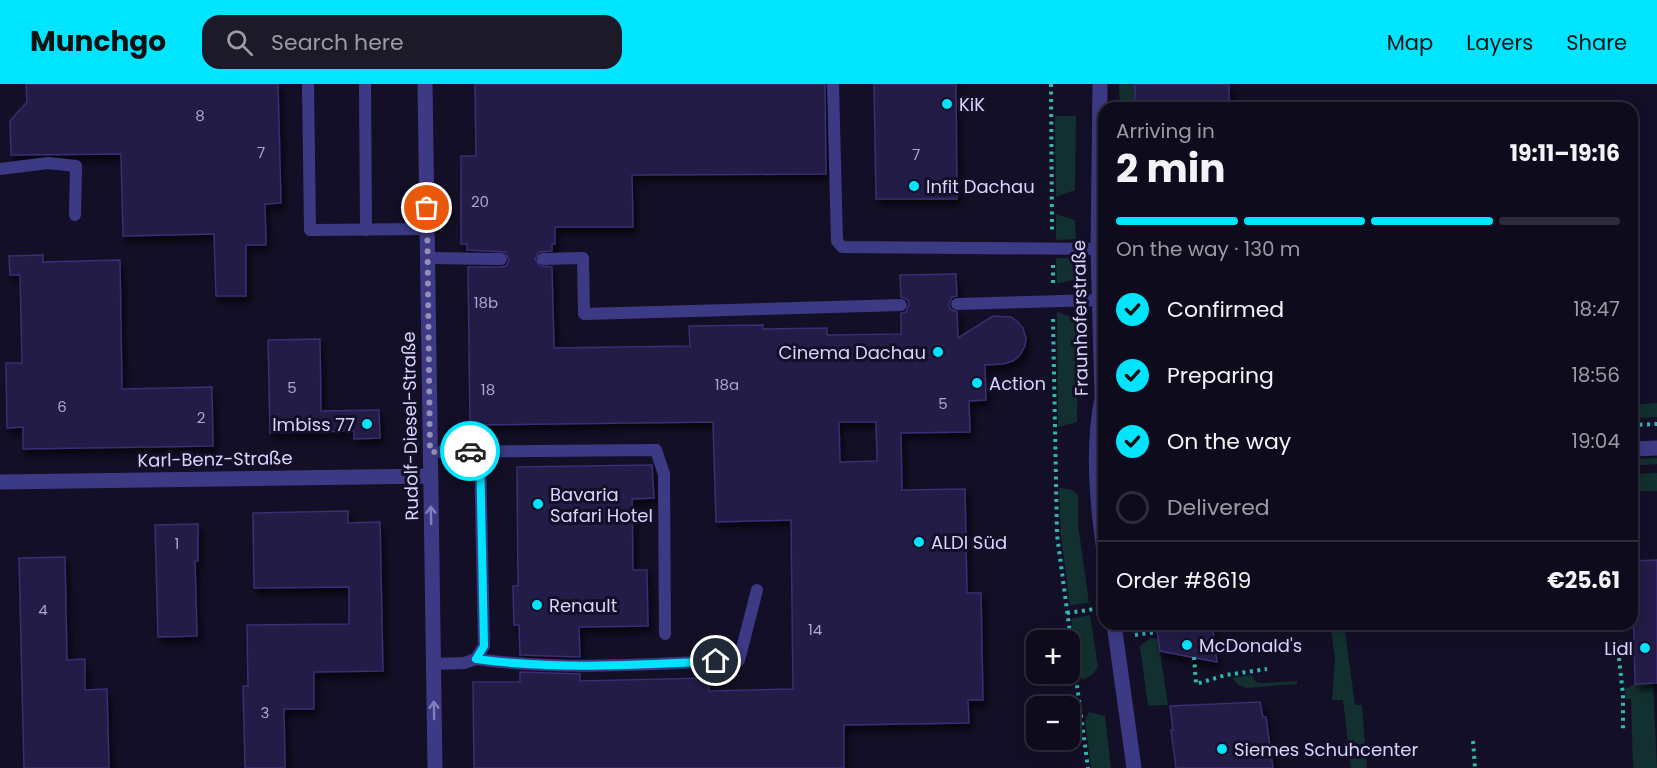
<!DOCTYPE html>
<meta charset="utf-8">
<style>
:root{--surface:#0e0b1c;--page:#1c1929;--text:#f1f3f6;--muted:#9b9ba3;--line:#2e2b3b;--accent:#00e5ff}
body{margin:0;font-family:Poppins,sans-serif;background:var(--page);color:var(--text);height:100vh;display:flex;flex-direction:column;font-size:22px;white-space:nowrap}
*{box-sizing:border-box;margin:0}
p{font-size:20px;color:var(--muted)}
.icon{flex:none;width:33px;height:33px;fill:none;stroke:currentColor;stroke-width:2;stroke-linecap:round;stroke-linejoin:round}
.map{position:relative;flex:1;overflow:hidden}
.details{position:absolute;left:1098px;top:18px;width:540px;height:528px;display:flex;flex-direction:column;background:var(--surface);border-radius:18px;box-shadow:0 3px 15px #0003,0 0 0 2px var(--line)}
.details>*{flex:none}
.tools{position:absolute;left:1026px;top:546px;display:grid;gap:12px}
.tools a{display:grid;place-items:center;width:54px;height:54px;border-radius:12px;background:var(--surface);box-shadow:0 3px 15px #0003,0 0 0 2px var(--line);font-size:30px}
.pin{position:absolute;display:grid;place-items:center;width:51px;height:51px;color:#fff;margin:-26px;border:3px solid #fff;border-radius:50%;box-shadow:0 2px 6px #0007}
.courier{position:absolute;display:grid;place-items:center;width:60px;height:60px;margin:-30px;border:4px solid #00e5ff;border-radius:50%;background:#fff;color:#222;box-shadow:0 2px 8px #0007}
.summary em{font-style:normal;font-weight:700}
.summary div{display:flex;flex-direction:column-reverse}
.summary{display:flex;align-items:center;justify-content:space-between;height:102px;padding:0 18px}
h1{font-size:39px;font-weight:700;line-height:45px}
.bar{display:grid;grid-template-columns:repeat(4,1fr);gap:9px 6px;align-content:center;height:72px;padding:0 18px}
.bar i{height:8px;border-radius:4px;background:var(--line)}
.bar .active{background:var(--accent)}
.bar p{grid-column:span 4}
.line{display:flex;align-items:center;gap:15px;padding:0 18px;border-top:2px solid var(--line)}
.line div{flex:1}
ol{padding:0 18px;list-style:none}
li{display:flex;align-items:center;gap:18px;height:66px}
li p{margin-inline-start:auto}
li .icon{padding:6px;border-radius:50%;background:var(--accent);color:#111;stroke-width:4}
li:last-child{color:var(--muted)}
li i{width:33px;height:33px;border:3px solid var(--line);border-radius:50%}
header{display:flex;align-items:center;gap:36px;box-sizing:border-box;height:84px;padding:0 30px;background:var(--accent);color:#111}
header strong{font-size:28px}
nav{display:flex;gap:33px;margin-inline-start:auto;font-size:21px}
.search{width:420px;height:54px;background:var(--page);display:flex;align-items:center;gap:15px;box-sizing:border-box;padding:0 21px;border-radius:18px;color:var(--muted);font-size:22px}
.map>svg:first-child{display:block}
.green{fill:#12302f}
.building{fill:#241b47;stroke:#3b2d73;stroke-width:1.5;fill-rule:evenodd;filter:url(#shadow)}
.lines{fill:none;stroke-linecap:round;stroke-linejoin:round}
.path{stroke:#2fb8b0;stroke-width:4;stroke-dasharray:3 4.5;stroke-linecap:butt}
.service{stroke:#3d3a85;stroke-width:12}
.minor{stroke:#3d3a85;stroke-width:15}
.oneway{stroke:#837fbc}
.done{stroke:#948fb3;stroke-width:6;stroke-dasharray:0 10.8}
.route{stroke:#00e5ff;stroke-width:8}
.poi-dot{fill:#00e5ff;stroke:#130f26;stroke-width:2}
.labels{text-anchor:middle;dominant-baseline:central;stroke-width:6;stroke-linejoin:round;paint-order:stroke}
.number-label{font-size:15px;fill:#aca6d1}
.poi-label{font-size:18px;fill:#d9d4ff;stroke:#130f26;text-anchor:start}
.street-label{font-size:18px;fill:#d9d4ff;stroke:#130f26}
</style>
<header>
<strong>Munchgo</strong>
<div class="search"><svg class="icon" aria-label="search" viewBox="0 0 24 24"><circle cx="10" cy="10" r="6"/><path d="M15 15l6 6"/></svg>Search here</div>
<nav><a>Map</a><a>Layers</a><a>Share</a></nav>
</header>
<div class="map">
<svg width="1657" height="684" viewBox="0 0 1657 684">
<defs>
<filter id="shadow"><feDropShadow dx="3.5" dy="6" stdDeviation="3" flood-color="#0009"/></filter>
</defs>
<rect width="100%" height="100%" fill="#130f26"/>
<g class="green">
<polygon points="1119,0 1135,0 1135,24 1120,24"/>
<polygon points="1055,32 1076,32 1075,106 1056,113"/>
<polygon points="1056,130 1075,136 1076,155 1056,156"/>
<polygon points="1056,174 1076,174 1076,195 1057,200"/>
<polygon points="1057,228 1075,234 1078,247 1077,338 1058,343"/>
<polygon points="1657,319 1657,333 1632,334 1632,321"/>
<polygon points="1657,374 1657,380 1632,382 1632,375"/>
<polygon points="1657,389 1657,407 1632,407 1632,390"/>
<polygon points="1059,404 1072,406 1078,411 1078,440 1089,519 1070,521 1061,452"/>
<polygon points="1090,531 1098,583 1092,591 1082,596 1078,585 1071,535"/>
<polygon points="1330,540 1344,540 1355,621 1362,621 1367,684 1351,684 1343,616 1332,616 1335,574"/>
<polygon points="1151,554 1158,555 1168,621 1148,622 1140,562"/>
<polygon points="1251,591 1256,598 1262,599 1297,597 1297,600 1246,604 1239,601 1232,594"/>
<polygon points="1653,599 1657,684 1633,684 1631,615 1626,615 1625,605 1635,600"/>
<polygon points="1089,628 1105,632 1111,684 1091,684 1085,636"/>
</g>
<g class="building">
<polygon points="26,0 278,0 281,119 265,120 266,161 246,161 246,212 216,212 214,150 123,152 121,70 11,71 10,37 27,18"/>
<path d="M475,0h350l1,90 -194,1 1,52h-78v17h-3v7l-13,1 -4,7 5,7 12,1 2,81 136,-2 -1,-20 74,-1v4l64,-1v7l74,-1v-21l5,-1 3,-7 -1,-5 -7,-3 -1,-22 56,-1 1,22 -5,1 -3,7 1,5 7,3 1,26 35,-22 18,1 7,5 5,6 3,10 -1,8 -5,9 -7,6 -10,3 -18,1 1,35 -17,1 1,31 -69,1 1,57 63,-1 2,104h14l2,107h-15l1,23 -125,2v43h-370l-1,-86h47v-10l60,2v7l128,-3 1,13 84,-2 -2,-169 -75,2 -3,-100 -243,3 -2,-158h33l5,-1 3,-6 -4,-8 -38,-2v-6h-6v-88h15zM839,338h37l1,39 -37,1z"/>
<polygon points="874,0 956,0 957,115 876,115"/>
<rect x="1135" y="0" width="94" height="24"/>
<polygon points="43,171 43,178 120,176 122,305 212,303 213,362 23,365 23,343 7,344 6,279 22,279 20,191 10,191 9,172"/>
<polygon points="320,255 321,327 379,326 380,354 354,355 354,347 270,349 268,256"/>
<polygon points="652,381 654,414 632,415 633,486 647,486 648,542 579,543 580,573 520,571 519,541 514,541 513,502 518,502 517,383"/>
<polygon points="348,427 348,439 380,438 383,587 314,588 314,625 284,625 285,684 245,684 243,602 248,602 247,541 349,540 349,503 254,504 253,429"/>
<polygon points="198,440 198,477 195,477 197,552 158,553 155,441"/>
<polygon points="65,473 67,576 85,575 85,606 107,605 109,684 24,684 19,474"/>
<polygon points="1657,476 1657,599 1635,600 1632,477"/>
<polygon points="1156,540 1212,540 1217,578 1160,567"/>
<polygon points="1260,618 1263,633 1266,633 1273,684 1176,684 1171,646 1173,646 1170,622"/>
</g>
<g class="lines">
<g class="path">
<polyline points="1051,0 1052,146"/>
<polyline points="1053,181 1053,200"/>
<polyline points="1053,235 1057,451 1088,684"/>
<polyline points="1632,341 1657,340"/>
<polyline points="1067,529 1102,524"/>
<polyline points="1135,551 1157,548"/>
<polyline points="1194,573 1196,600 1226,591 1267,585"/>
<polyline points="1619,574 1623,611 1623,645"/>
<polyline points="1473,657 1475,684"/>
</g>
<g class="service">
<polyline points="308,0 310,146 427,145"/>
<polyline points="365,0 366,146"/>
<polyline points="833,0 837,157 842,163 1098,165"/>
<polyline points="0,85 48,79 76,82 75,131"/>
<polyline points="427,174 501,175"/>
<polyline points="543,175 583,174 584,230 901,221"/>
<polyline points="957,220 1099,216"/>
<polyline points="430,368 656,366 664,390 665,550"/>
<path d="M476,575c85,12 178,5 263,1l18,-70"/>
<polyline points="434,580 464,579 476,575 484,562 480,367"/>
</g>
<g class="minor">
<polyline points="425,0 435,684"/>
<path d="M1100,0l-2,165 4,149c-10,49 -5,104 2,153"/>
<polyline points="1632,365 1657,364"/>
<polyline points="0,398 430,392"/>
<polyline points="1114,540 1134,684"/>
</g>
</g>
<defs><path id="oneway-shaft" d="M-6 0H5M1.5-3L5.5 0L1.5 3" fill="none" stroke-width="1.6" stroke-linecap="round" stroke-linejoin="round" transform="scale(1.5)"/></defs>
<g class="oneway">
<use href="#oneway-shaft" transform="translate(431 431) rotate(-91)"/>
<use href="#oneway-shaft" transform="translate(434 626) rotate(-91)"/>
</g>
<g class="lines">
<polyline class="done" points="427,124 430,368 470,367"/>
<path class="route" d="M470,367h10l4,195 -8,13c78,11 162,6 240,2"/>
</g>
<g class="poi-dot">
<circle cx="947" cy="20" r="6"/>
<circle cx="914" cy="102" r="6"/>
<circle cx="938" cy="268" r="6"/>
<circle cx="977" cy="299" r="6"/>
<circle cx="367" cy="340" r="6"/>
<circle cx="538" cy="420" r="6"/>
<circle cx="919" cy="458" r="6"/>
<circle cx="537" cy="521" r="6"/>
<circle cx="1187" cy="561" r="6"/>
<circle cx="1645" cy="564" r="6"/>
<circle cx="1222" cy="665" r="6"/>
</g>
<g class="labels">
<g class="number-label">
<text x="200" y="31">8</text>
<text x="261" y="68">7</text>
<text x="916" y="70">7</text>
<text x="480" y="117">20</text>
<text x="486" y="218">18b</text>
<text x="727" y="300">18a</text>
<text x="292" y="303">5</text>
<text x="488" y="305">18</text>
<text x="943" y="319">5</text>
<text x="62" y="322">6</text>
<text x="201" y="333">2</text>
<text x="177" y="459">1</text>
<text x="43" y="525">4</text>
<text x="815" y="545">14</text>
<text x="265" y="628">3</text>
</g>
<g class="poi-label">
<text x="959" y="20">KiK</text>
<text x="926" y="102">Infit Dachau</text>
<text x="926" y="268" text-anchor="end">Cinema Dachau</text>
<text x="989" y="299">Action</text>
<text x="355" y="340" text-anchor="end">Imbiss 77</text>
<text x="550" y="410">Bavaria<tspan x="550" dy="21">Safari Hotel</tspan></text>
<text x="931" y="458">ALDI Süd</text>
<text x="549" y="521">Renault</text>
<text x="1199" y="561">McDonald's</text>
<text x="1633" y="564" text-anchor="end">Lidl</text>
<text x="1234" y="665">Siemes Schuhcenter</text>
</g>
<g class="street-label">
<text transform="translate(1080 234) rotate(-91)">Fraunhoferstraße</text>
<text transform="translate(410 342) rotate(-91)">Rudolf-Diesel-Straße</text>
<text transform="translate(215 375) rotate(-1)">Karl-Benz-Straße</text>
</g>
</g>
</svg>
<div class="tools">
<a>+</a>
<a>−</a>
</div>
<div class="pin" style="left:427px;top:124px;background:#ea580c"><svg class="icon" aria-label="bag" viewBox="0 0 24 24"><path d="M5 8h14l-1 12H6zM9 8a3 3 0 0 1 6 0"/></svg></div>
<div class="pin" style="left:716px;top:577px;background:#1f2937"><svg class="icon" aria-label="home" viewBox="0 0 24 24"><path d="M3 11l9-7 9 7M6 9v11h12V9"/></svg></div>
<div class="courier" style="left:470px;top:367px"><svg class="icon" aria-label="car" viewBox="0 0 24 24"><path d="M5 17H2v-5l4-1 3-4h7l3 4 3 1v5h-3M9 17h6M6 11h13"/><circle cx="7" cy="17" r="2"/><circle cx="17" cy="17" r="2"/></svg></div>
<section class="details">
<div class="summary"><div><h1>2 min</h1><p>Arriving in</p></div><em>19:11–19:16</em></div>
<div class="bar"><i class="active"></i><i class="active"></i><i class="active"></i><i></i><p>On the way · 130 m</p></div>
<ol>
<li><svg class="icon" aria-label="check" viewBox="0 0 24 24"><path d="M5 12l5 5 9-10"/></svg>Confirmed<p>18:47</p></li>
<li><svg class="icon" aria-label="check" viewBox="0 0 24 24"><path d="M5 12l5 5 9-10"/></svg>Preparing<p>18:56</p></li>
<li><svg class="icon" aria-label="check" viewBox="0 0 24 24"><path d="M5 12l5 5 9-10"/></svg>On the way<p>19:04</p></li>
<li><i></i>Delivered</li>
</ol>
<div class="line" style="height:78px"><div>Order #8619</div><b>€25.61</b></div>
</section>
</div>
